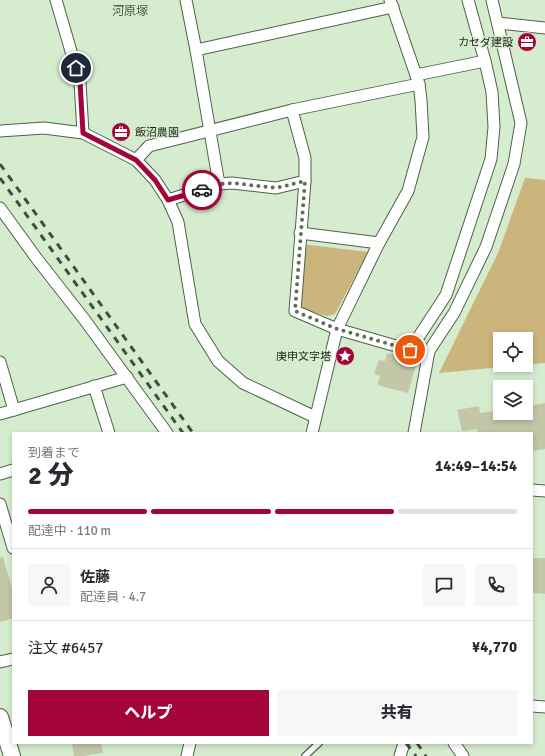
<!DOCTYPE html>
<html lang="ja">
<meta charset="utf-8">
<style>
:root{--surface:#fff;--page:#f7f7f7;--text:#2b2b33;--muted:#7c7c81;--line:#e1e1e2;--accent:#a30539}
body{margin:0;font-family:Signika,"Noto Sans JP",sans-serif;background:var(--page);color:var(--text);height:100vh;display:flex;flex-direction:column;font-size:15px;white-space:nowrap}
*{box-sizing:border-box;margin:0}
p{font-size:13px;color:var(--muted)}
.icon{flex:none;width:22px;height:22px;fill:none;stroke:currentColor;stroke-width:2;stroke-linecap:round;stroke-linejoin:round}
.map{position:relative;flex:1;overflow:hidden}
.side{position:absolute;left:12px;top:432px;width:521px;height:312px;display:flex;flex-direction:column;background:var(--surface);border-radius:0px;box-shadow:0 2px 6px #0003}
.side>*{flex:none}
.tools{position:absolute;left:493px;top:332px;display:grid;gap:8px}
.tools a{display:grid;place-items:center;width:40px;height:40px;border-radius:0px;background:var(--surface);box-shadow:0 2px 6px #0003;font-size:20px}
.pin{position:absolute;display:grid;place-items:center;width:34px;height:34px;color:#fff;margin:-17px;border:2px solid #fff;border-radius:50%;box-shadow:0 1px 4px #0007}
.courier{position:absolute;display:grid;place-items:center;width:40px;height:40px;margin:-20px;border:3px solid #a30539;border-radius:50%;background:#fff;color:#222;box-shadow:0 1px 5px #0007}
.overview em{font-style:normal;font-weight:800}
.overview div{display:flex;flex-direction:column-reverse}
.overview{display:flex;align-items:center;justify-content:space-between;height:68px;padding:0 16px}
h1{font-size:26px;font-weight:800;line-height:30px}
.bar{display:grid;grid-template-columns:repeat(4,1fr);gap:6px 4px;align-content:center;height:48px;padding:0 16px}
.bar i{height:5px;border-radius:3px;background:var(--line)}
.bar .active{background:var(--accent)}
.bar p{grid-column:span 4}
.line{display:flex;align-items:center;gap:10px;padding:0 16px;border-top:1px solid var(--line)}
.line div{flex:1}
.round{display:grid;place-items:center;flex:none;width:42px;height:42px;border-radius:0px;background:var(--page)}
.button{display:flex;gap:8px;margin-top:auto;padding:8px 16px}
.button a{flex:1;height:46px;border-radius:0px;background:var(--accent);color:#fff;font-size:16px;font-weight:800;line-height:46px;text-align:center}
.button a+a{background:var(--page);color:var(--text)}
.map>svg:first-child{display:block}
.green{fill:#cbb57c;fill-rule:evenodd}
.building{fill:#c3c7a7}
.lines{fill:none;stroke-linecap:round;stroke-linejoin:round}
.lane-casing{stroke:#4f6149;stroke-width:8}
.street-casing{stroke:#4f6149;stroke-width:13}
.secondary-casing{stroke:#4f6149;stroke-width:18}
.lane{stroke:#fff;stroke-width:5.5}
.street{stroke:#fff;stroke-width:11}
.secondary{stroke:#fff;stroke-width:16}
.rail{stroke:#424d3f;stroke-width:3;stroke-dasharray:7 7;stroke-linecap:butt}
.done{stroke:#606d5d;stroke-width:4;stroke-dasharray:0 7.2}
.route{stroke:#a30539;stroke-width:5}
.labels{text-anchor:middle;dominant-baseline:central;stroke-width:3;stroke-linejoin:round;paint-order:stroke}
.poi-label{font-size:11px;fill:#21291f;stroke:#d6eccf;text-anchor:end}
.neighbourhood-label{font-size:12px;fill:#4a5c45;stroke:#d6eccf}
</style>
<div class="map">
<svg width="545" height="756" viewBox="0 0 545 756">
<rect width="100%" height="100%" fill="#d6eccf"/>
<g class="green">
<path d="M525,178l20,2v183l-106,10 59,-120zM500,339h26v26h-26z"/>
<polygon points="301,244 368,252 335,314 327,316 300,308"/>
</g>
<g class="building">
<polygon points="387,353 417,361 408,393 377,385 380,376 374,374 379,360 385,361"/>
<polygon points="545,403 545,449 532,451 532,433 478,433 477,429 462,431 457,410 479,406 480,413 500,410 500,413 526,413 526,406"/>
<polygon points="3,557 13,592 13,618 0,622 0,558"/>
<polygon points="532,558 545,558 545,594 532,593"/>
<polygon points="72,743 101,743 103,753 84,756 74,756"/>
</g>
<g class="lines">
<defs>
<polyline id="lane" points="305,756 319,743"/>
<g id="street">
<polyline points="56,0 80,82 83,133"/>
<polyline points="186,0 196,50 219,184"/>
<polyline points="498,23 545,28"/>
<polyline points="196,50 393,7"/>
<polyline points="416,75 485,61"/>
<polyline points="419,84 292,110 305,158 305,181 295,311 337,329 410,350 446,295 491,159 494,127 492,92 485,61 468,0"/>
<polyline points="0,131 44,128 83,133 136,160 155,180 168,200 178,222 195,324 218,361 243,383 315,417"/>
<polyline points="136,160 149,146 292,110"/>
<polyline points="168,200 219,184 232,183 276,188 305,181"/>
<polyline points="0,208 37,259 84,319 167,433"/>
<polyline points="300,233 379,243"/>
<polyline points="0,362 14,410"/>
<polyline points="94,386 109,433"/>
<polyline points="0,414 127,377"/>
<polyline points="312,433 337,329 379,243 408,191 423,137 421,100 419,84 390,0"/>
<polyline points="414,433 429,351 454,313 486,247 514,164 521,123 492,0"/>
<polyline points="0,474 13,470"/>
<polyline points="532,490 545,491"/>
<polyline points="0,504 13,548"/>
<polyline points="0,662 13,659"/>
<polyline points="532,706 545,707"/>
<polyline points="454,743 463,756"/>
<polyline points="187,756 190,743"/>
<polyline points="400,756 404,743"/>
</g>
<polyline id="secondary" points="0,717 12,756"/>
</defs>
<use href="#lane" class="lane-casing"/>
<use href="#street" class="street-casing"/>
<use href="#secondary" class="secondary-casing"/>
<use href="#lane" class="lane"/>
<use href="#street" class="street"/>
<use href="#secondary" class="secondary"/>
<g class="rail">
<polyline points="0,164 193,433"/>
<polyline points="0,178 183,433"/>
<polyline points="406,743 416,756"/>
<polyline points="417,743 426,756"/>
</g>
</g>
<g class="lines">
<polyline class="done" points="202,190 219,184 232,183 276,188 305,181 295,311 337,329 410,350"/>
<polyline class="route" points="76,68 80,82 83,133 136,160 155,180 168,200 202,190"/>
</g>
<defs>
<symbol id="office-disc" viewBox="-11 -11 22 22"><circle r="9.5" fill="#a30539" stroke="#d6eccf"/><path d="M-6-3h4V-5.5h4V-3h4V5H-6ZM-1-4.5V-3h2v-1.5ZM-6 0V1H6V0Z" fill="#fff"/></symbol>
<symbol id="sight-disc" viewBox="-11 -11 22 22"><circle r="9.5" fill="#a30539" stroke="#d6eccf"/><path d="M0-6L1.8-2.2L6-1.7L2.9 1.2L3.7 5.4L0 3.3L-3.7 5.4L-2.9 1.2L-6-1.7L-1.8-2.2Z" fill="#fff"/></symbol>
</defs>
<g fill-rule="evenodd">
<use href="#office-disc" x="516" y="31" width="22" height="22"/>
<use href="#office-disc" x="110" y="121" width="22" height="22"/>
<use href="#sight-disc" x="334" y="345" width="22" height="22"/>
</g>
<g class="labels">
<g class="poi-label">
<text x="513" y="42">カセダ建設</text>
<text x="135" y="132" text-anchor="start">飯沼農園</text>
<text x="331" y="356">庚申文字塔</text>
</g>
<g class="neighbourhood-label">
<text x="130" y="11">河原塚</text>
</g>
</g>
</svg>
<div class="tools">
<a><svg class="icon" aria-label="locate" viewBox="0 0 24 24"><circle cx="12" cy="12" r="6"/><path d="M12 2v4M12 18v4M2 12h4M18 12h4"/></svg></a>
<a><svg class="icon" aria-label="layers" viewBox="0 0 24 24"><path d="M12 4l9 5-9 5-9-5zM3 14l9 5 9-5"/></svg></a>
</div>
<div class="pin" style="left:410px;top:350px;background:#ea580c"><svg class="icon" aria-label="bag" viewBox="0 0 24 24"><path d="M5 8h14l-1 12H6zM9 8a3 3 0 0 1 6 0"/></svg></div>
<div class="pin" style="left:76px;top:68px;background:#1f2937"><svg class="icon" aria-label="home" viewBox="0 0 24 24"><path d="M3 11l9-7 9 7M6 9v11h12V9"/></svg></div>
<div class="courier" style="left:202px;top:190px"><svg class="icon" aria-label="car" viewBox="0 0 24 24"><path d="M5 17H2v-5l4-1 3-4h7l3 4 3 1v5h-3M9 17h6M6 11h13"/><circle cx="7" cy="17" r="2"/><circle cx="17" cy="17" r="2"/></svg></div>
<section class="side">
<div class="overview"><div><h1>2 分</h1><p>到着まで</p></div><em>14:49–14:54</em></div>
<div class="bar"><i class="active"></i><i class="active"></i><i class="active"></i><i></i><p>配達中 · 110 m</p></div>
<div class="line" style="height:72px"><a class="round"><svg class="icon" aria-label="person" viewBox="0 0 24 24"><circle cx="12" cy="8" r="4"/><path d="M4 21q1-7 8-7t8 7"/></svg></a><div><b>佐藤</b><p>配達員 · 4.7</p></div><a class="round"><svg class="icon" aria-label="chat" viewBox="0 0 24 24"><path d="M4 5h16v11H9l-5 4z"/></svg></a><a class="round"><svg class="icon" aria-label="phone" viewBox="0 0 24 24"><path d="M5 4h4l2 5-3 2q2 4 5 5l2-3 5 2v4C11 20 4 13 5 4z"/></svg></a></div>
<div class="line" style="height:52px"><div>注文 #6457</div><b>¥4,770</b></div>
<div class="button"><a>ヘルプ</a><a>共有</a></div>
</section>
</div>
